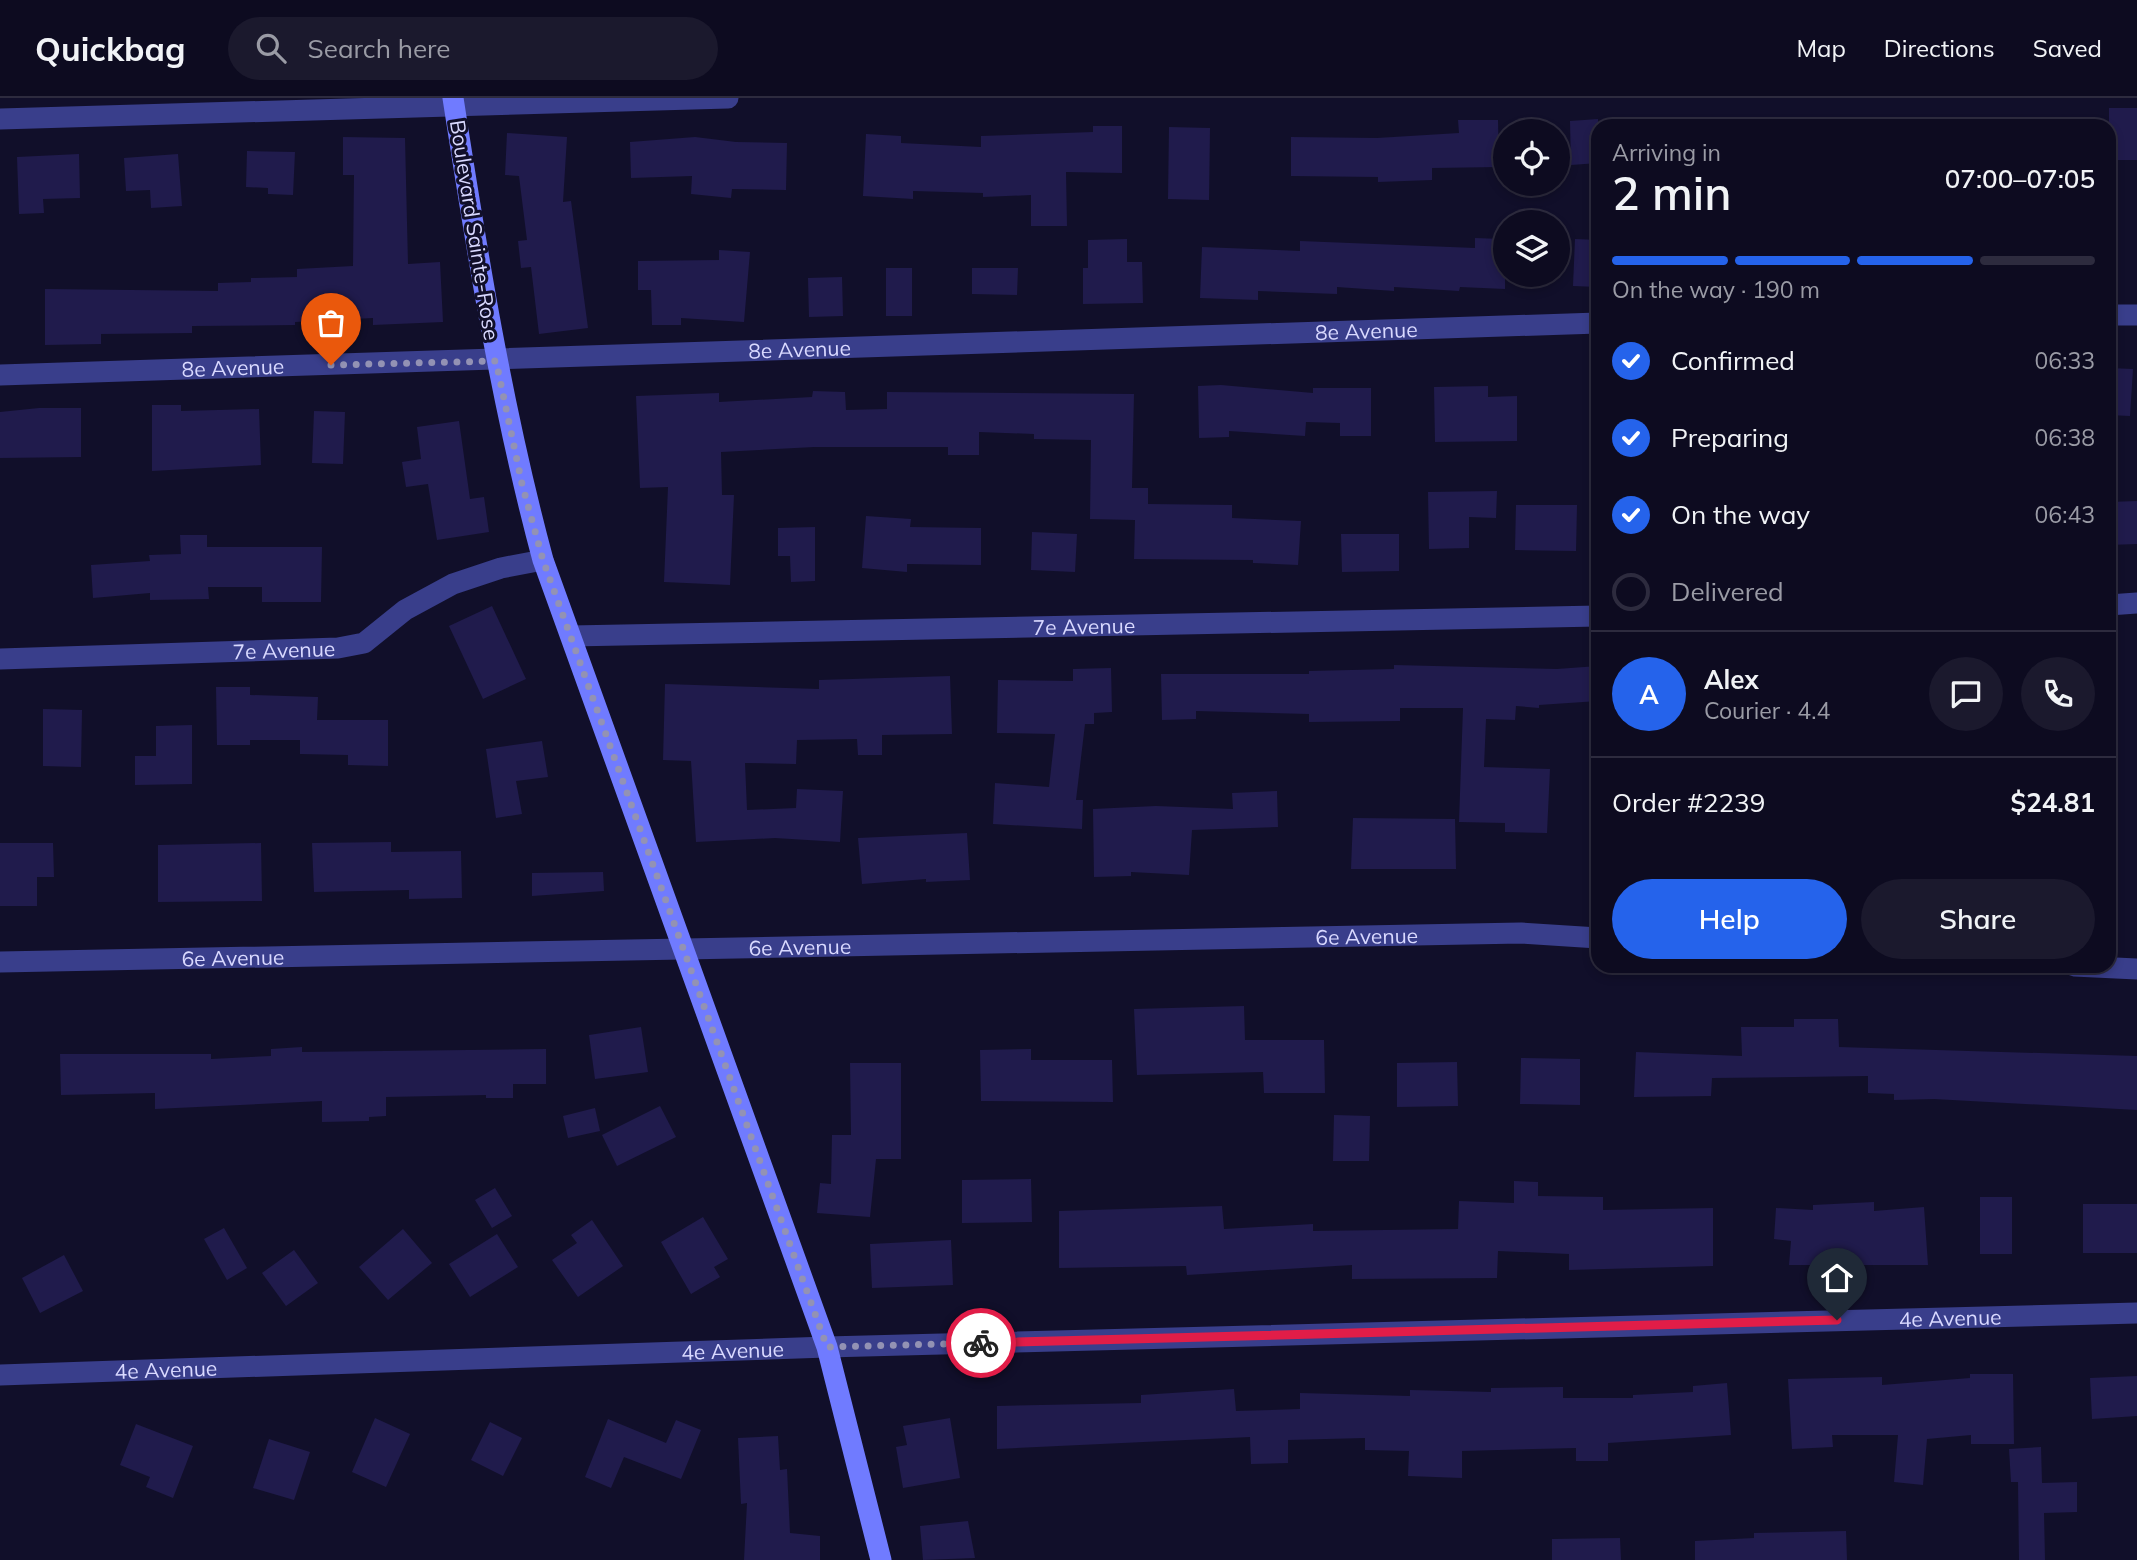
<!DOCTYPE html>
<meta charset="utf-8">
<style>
:root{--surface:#0d0b20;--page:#1b192d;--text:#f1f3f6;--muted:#9a9ba5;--line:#2d2b3e;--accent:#2563eb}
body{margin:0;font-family:Mulish,sans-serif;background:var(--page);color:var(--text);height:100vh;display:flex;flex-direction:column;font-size:26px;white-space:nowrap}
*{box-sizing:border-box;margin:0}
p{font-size:23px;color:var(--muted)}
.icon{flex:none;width:38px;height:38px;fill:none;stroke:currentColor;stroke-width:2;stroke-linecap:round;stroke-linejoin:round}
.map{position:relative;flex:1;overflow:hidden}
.details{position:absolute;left:1591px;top:21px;width:525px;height:854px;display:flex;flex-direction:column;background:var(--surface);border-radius:21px;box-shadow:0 4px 10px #0003,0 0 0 2px var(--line)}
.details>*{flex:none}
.fabs{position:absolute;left:1493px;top:21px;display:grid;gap:14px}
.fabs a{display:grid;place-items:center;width:77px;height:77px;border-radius:50%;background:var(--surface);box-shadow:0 4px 10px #0003,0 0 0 2px var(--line);font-size:35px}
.pin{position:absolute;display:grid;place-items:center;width:60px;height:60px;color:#fff;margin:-72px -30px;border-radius:50% 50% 50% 0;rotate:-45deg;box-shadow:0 0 7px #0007}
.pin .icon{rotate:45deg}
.courier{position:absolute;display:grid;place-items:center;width:70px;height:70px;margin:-35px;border:5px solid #e11d48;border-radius:50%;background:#fff;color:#222;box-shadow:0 2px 9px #0007}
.headline em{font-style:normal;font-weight:600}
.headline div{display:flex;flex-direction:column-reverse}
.headline{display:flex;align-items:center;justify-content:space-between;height:119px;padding:0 21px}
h1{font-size:46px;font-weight:600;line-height:52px}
.bar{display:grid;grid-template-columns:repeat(4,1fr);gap:10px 7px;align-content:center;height:84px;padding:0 21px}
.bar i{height:9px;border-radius:5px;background:var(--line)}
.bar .on{background:var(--accent)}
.bar p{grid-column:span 4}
.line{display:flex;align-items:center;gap:18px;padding:0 21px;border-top:2px solid var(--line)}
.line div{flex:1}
.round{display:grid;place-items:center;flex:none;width:74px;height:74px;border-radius:37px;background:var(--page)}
ol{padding:0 21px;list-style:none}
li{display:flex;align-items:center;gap:21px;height:77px}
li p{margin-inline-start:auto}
li .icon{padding:7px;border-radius:50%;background:var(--accent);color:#fff;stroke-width:4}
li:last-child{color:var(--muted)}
li i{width:38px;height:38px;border:4px solid var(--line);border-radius:50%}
.action{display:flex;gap:14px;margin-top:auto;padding:14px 21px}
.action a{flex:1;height:80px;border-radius:42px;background:var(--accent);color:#fff;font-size:28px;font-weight:600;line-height:80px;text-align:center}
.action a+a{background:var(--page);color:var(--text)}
header{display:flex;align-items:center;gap:42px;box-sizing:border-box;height:98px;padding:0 35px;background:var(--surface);border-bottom:2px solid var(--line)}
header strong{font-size:33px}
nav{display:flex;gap:38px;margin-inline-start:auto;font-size:24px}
.search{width:490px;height:63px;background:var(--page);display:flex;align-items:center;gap:18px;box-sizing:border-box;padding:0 24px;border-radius:38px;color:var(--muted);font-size:26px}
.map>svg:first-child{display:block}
.building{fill:#201b4c}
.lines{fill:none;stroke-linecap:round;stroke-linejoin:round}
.street{stroke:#393e8b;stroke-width:21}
.secondary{stroke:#707bff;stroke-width:21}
.done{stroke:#9392b4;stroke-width:7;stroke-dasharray:0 12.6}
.route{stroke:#e11d48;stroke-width:9}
.labels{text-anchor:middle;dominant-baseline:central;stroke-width:6;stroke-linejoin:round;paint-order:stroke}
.street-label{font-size:21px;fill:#d9d9ff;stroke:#110f2a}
</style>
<header>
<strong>Quickbag</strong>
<div class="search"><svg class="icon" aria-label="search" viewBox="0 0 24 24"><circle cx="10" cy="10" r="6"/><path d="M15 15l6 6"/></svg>Search here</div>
<nav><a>Map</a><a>Directions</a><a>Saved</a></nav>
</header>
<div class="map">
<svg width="2137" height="1462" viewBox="0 0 2137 1462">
<rect width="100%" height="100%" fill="#110f2a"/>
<g class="building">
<rect x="2109" y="10" width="28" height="52"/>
<polygon points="1598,21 1598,65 1571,67 1570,23"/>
<polygon points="1458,22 1498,22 1499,69 1432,70 1432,82 1378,84 1378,79 1291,78 1291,39 1377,40 1459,35"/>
<polygon points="1093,28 1122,28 1122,75 1066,74 1067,128 1031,128 1031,97 983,99 983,95 913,93 913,101 863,98 866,36 901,38 901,45 981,49 981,38 1093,34"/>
<polygon points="1169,29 1210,30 1209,102 1168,101"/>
<polygon points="507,35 567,39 563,104 571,103 588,230 539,236 531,169 521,170 518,143 527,142 519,78 505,77"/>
<polygon points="343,39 405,40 408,166 440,164 443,224 373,227 373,220 295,224 295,227 192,228 192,235 101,236 101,246 45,247 45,191 218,193 218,185 251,184 251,180 297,179 297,171 353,168 354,77 343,77"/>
<polygon points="695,39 736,44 787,45 786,92 732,91 731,100 691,96 692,78 631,80 630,44"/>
<polygon points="247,53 295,54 293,97 268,96 268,90 246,89"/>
<polygon points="79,56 80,100 43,101 44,115 19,116 17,59"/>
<polygon points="178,56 182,108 151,110 150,92 126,93 124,60"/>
<polygon points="1475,140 1501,141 1501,147 1505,147 1505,191 1460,189 1459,193 1394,189 1394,193 1337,189 1337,196 1258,193 1258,202 1200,200 1202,149 1300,153 1300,143 1475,150"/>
<polygon points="1127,141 1127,164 1142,164 1143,205 1083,206 1083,170 1088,170 1088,142"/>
<polygon points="1575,141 1598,142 1598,189 1573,188"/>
<polygon points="719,152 750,154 744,224 681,220 681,227 652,227 651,192 638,192 638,163 719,162"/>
<rect x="886" y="170" width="26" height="48"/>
<polygon points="972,170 1018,170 1017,197 972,196"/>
<polygon points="842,179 843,218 809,219 808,180"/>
<polygon points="2109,270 2133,271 2130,318 2109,317"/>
<polygon points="1221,287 1313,295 1313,290 1371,290 1371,338 1340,338 1340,325 1306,324 1305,338 1229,333 1229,339 1199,340 1198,288"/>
<polygon points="1488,288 1488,299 1517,298 1517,343 1435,344 1434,289"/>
<polygon points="813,293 845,294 846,312 887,311 887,294 1134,296 1132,390 1148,390 1148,406 1232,407 1232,420 1301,423 1298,467 1253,465 1253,462 1134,461 1135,422 1090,421 1091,342 1034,341 1034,336 979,334 979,357 948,357 948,349 814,349 721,354 722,397 734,397 730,487 664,484 668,389 640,390 636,298 719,295 719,304 812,299"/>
<polygon points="152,307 181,307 181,313 259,311 261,367 152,373"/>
<polygon points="39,310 81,310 81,359 0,360 0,314"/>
<polygon points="314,313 345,314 343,366 312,365"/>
<polygon points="459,323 470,401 484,399 489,434 437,442 428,386 406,389 402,364 421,361 417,329"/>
<polygon points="1497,393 1496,420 1469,419 1469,450 1429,451 1428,394"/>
<polygon points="2137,403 2137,446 2109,447 2109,404"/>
<polygon points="1516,407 1577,407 1576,453 1515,452"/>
<polygon points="866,418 911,421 910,429 981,430 981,467 907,466 907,474 862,470"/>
<polygon points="815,429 815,483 791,484 790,458 778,458 778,430"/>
<polygon points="1032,434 1077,436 1075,474 1031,472"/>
<polygon points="1341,436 1399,436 1399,473 1342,474"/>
<polygon points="180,437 207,437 207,449 322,449 321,504 262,504 262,489 208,489 209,501 150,502 150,495 93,500 91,467 150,463 149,457 181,456"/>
<polygon points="492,508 526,581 483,601 449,528"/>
<polygon points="1394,567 1557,571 1598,568 1598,603 1539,607 1539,610 1516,608 1515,622 1486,621 1484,669 1550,671 1547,735 1505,734 1505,725 1459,724 1463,610 1400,610 1400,623 1309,624 1309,616 1196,613 1196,621 1162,622 1161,576 1309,576 1309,573 1394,571"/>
<polygon points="1111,570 1112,614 1094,615 1094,626 1085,626 1076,702 1083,702 1082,731 993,726 995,685 1049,689 1055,636 997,635 998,582 1073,583 1073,571"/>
<polygon points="950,578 952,636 882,637 882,657 858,657 857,641 797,642 796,666 745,665 747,712 796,710 797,691 843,693 840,744 775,740 696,744 691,663 663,662 665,586 819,591 819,582"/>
<polygon points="216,589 250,589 250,597 318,599 317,622 388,622 388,668 348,667 348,657 300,656 300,642 250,642 250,647 217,647"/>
<polygon points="43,611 82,612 81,669 43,668"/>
<polygon points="192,627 192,686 135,687 135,658 156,658 156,628"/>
<polygon points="542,643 548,679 516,683 522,716 496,720 486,651"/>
<polygon points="1277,693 1278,729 1192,732 1189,777 1131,774 1131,778 1094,779 1093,711 1156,708 1233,711 1232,695"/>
<polygon points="1353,720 1455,721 1456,771 1351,771"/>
<polygon points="967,735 970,782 926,784 926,781 862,786 858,740"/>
<polygon points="391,744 391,754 461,753 462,800 409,801 409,792 314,794 312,745"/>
<polygon points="0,745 53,745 54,779 37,779 37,808 0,808"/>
<polygon points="261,745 262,803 158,804 158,747"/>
<polygon points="603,774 604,793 532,798 532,775"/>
<polygon points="1244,908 1245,942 1324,942 1325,995 1264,995 1263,974 1137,977 1134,911"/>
<polygon points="1794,921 1838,921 1839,949 2137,958 2137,1012 1934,1001 1894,1002 1894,996 1868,995 1868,978 1712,980 1711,998 1634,999 1636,954 1742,958 1741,929 1794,929"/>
<polygon points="641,929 648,974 595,981 589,937"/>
<polygon points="302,949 302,954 546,951 546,986 513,986 513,1000 486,1000 486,997 386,999 386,1018 369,1019 369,1023 322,1024 322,1003 155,1011 155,995 61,997 60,956 211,956 211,961 271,958 271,951"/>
<polygon points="1031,951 1031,962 1112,962 1113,1004 981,1003 980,952"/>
<polygon points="1521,960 1580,961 1580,1007 1520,1006"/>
<polygon points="1457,964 1458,1008 1397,1009 1397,965"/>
<polygon points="850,965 901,965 901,1061 876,1061 870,1119 817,1115 820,1085 831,1086 832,1037 851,1037"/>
<polygon points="660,1008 676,1039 617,1068 602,1037"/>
<polygon points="595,1010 600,1033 568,1040 563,1018"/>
<polygon points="1334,1017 1370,1018 1369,1063 1333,1063"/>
<polygon points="1031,1081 1032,1124 962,1125 962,1082"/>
<polygon points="1514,1083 1538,1084 1538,1098 1603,1099 1603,1112 1713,1110 1713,1168 1569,1172 1569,1156 1498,1153 1497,1180 1352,1181 1352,1167 1187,1177 1186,1168 1059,1170 1059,1113 1222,1108 1224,1131 1313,1126 1313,1133 1458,1131 1459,1103 1514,1105"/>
<polygon points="495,1090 512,1118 492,1130 475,1102"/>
<rect x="1980" y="1099" width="32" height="57"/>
<polygon points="1874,1104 1874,1113 1924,1109 1928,1167 1789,1167 1791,1143 1774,1141 1776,1110 1813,1112 1813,1107"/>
<rect x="2083" y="1106" width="54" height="49"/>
<polygon points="703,1119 728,1161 714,1169 720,1179 691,1196 661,1144"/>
<polygon points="592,1122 623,1168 578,1199 552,1162 577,1145 571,1137"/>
<polygon points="224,1130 247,1170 227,1182 204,1141"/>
<polygon points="403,1131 432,1165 388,1202 359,1169"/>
<polygon points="497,1136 518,1169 470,1199 449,1166"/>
<polygon points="951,1142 953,1187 872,1190 870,1146"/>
<polygon points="294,1152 318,1185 286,1208 262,1175"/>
<polygon points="64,1157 83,1193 40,1215 22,1180"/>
<polygon points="1970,1276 2013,1276 2014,1346 1971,1346 1971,1337 1927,1341 1923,1387 1894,1384 1898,1337 1832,1337 1833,1349 1792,1351 1788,1281 1882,1279 1882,1287 1970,1280"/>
<polygon points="2137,1278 2137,1318 2092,1321 2090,1280"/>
<polygon points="1727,1285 1731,1337 1608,1345 1608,1363 1576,1363 1576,1350 1462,1353 1462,1380 1408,1378 1409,1353 1365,1352 1365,1340 1288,1342 1288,1365 1251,1366 1250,1339 997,1351 997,1308 1141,1305 1141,1297 1234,1291 1236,1313 1300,1311 1300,1295 1410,1298 1410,1292 1491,1294 1491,1290 1563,1289 1563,1300 1633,1300 1633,1297 1693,1294 1693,1288"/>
<polygon points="375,1320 410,1336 386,1389 352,1374"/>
<polygon points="950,1320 960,1380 903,1390 896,1349 907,1347 903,1328"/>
<polygon points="608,1321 666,1345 676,1322 701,1332 681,1381 624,1359 611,1390 585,1379"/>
<polygon points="490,1324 522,1340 503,1378 471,1362"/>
<polygon points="136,1326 193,1348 173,1400 146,1389 150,1379 120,1367"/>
<polygon points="778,1338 780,1372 787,1371 790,1435 820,1438 820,1462 744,1462 747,1405 741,1406 738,1340"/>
<polygon points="269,1341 310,1354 294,1402 253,1390"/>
<polygon points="2041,1349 2042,1385 2077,1384 2077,1414 2044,1415 2045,1462 2019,1462 2018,1384 2011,1384 2009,1351"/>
<polygon points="968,1423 975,1460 923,1462 920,1428"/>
<polygon points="1846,1433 1847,1462 1695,1462 1695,1443 1754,1440 1754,1435"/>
<polygon points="1620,1440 1621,1462 1552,1462 1552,1441"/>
</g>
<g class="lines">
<g class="street">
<polyline points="0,21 728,0"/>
<polyline points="2109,217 2137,217"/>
<path id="s1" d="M0,277l1598,-52"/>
<polyline points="2109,507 2137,505"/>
<path id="s2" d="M571,538l1027,-20"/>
<path id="s3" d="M0,561l338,-11 26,-5 41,-33 48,-26 48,-16 42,-8"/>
<path id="s4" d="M0,864l1521,-29 77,5"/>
<polyline points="2074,868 2137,871"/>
<path id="s5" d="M0,1277l827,-28 1310,-34"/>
</g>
<path class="secondary" d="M453,0c24,155 49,310 90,462l284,787 54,213"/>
</g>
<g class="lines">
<polyline class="done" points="331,267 496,263 522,386 543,462 827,1249 981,1245"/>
<polyline class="route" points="981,1245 1837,1222"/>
</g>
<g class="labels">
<g class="street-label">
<text transform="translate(475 132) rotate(81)">Boulevard Sainte-Rose</text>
<text stroke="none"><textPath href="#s1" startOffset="1367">8e Avenue</textPath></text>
<text stroke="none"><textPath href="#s1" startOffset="800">8e Avenue</textPath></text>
<text stroke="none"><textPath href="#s1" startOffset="233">8e Avenue</textPath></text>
<text stroke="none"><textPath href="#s2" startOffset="513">7e Avenue</textPath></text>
<text stroke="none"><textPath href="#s3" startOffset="284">7e Avenue</textPath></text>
<text stroke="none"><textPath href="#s4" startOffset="1367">6e Avenue</textPath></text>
<text stroke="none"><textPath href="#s4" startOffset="800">6e Avenue</textPath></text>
<text stroke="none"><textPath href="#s4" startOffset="233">6e Avenue</textPath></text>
<text stroke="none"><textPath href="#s5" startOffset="1951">4e Avenue</textPath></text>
<text stroke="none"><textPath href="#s5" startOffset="733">4e Avenue</textPath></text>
<text stroke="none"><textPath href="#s5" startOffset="166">4e Avenue</textPath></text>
</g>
</g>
</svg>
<div class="fabs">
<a><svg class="icon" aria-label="locate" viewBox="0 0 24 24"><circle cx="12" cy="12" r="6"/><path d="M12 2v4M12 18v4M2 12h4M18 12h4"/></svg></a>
<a><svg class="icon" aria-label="layers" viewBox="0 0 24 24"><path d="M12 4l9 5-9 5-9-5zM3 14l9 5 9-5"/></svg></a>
</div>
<div class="pin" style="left:331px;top:267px;background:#ea580c"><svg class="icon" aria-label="bag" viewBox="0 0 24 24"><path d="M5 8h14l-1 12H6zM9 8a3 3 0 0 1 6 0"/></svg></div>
<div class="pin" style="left:1837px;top:1222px;background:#1f2937"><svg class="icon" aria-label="home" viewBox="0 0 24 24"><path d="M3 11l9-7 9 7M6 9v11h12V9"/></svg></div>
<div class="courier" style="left:981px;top:1245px"><svg class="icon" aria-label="bike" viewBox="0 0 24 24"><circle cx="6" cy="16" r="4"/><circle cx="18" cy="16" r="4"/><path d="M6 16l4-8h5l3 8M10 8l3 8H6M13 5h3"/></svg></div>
<section class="details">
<div class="headline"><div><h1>2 min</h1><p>Arriving in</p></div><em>07:00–07:05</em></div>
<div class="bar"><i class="on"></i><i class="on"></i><i class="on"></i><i></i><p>On the way · 190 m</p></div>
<ol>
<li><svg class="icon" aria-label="check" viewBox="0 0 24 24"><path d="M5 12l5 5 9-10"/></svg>Confirmed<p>06:33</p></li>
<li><svg class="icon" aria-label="check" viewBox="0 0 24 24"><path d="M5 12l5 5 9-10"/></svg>Preparing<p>06:38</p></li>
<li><svg class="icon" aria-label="check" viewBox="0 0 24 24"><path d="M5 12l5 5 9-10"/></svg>On the way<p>06:43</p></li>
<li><i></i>Delivered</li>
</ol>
<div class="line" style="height:126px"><b class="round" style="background:var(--accent);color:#fff">A</b><div><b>Alex</b><p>Courier · 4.4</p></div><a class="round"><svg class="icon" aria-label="chat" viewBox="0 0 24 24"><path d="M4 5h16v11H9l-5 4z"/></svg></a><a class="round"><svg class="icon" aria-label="phone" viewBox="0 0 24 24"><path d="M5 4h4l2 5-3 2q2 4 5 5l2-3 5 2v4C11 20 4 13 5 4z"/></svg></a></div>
<div class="line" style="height:91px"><div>Order #2239</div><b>$24.81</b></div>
<div class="action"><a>Help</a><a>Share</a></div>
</section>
</div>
